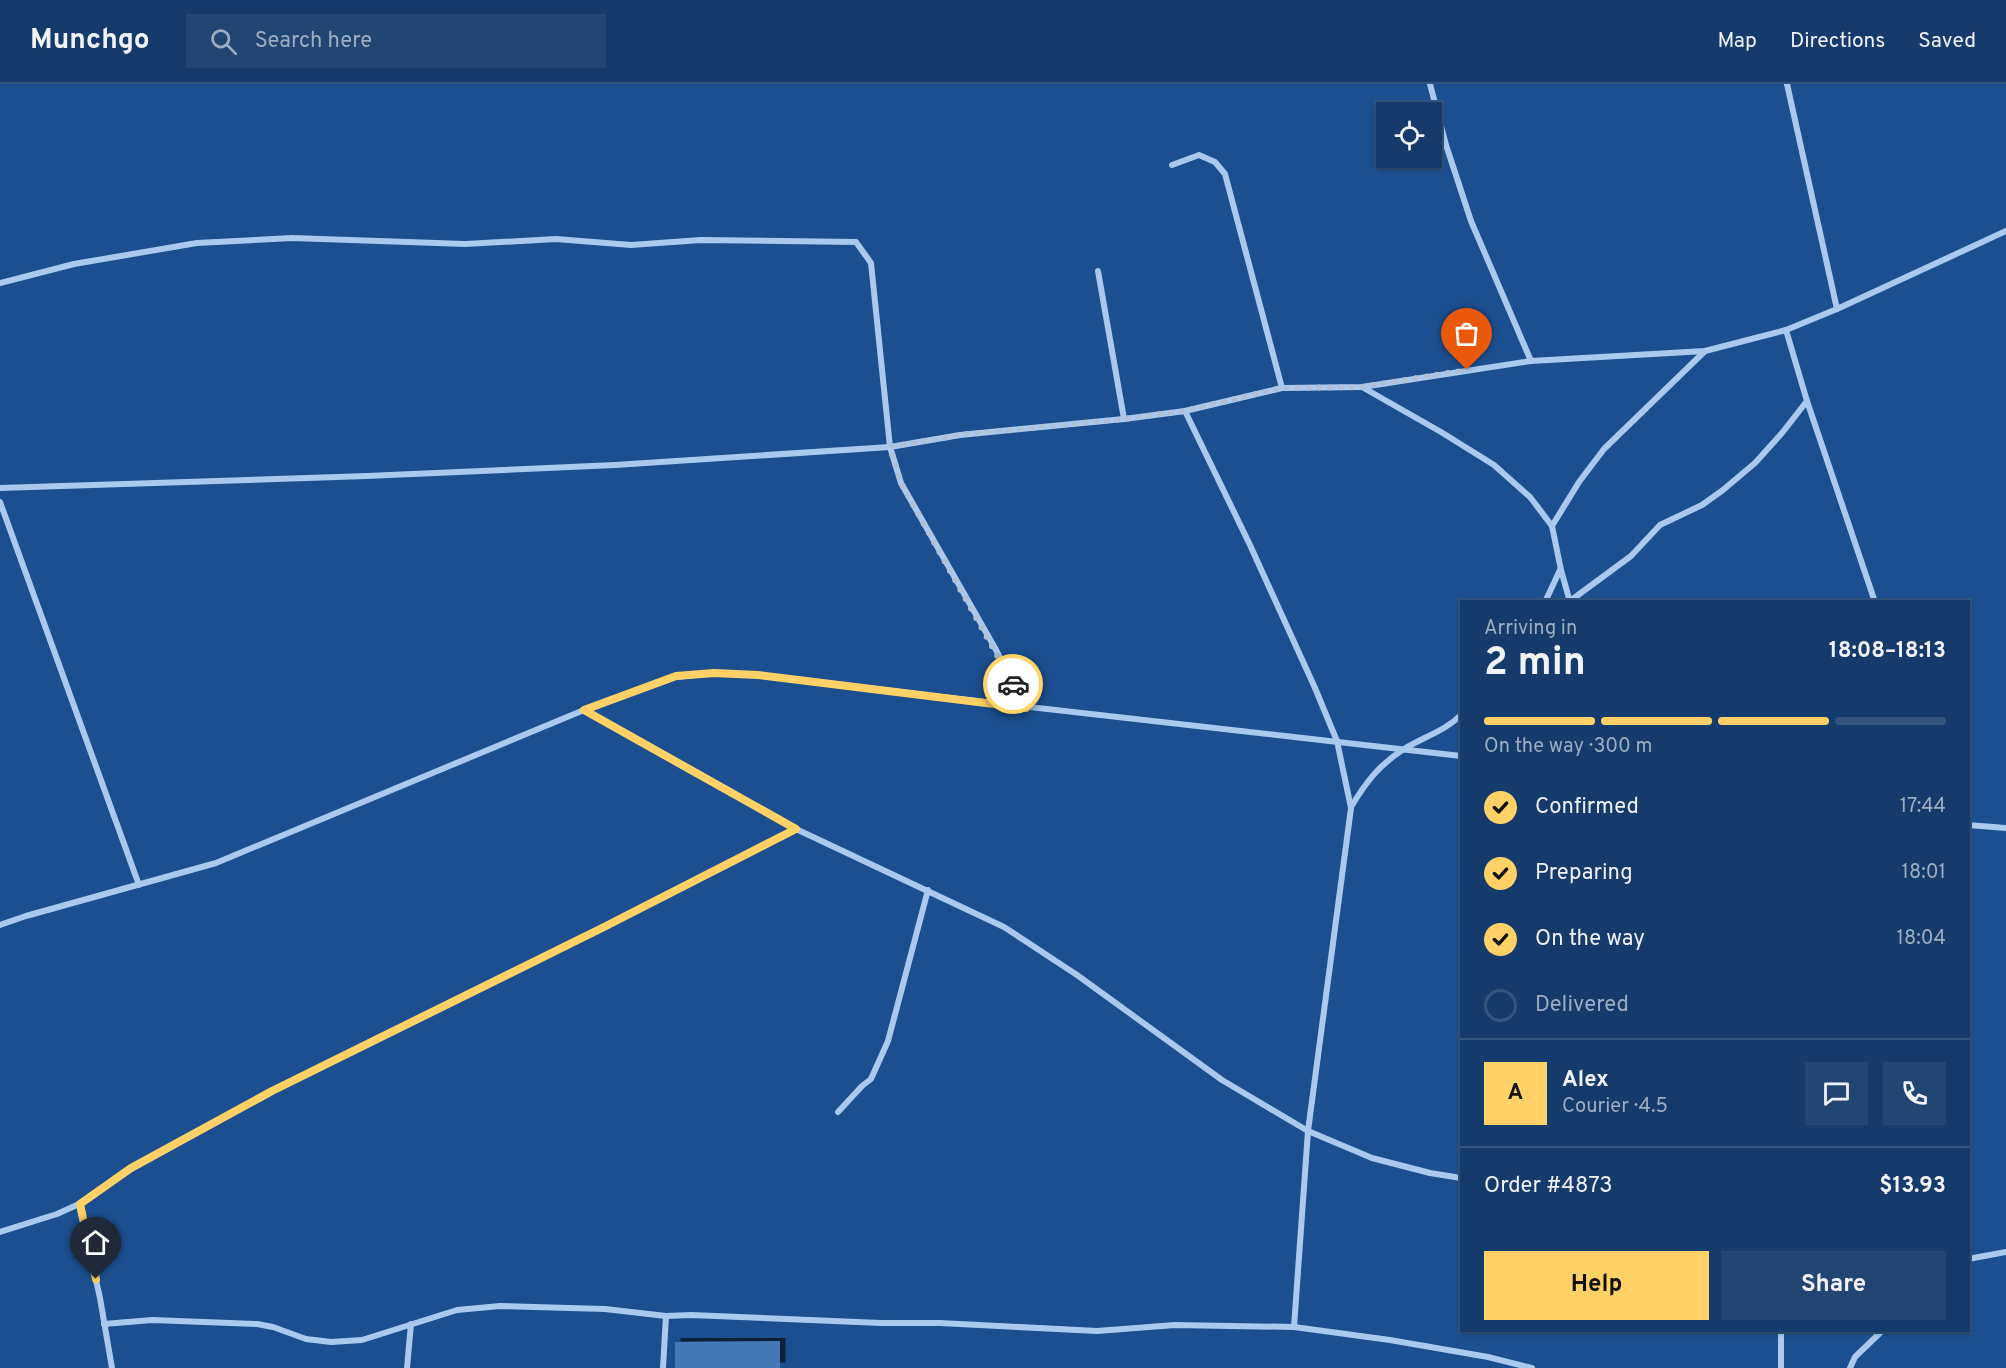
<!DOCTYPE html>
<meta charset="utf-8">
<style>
:root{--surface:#143b6b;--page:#214673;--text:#f1f3f6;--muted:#9dadc1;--line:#33557e;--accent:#ffd166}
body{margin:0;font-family:Overpass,sans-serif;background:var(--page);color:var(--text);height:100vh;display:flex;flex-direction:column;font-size:22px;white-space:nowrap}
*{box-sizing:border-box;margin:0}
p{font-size:20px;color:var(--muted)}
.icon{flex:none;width:33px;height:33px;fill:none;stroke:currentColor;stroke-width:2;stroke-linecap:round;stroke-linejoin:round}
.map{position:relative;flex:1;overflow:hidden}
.sheet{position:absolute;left:1460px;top:516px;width:510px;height:732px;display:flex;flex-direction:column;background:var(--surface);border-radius:0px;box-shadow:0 2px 4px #0004,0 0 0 2px var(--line)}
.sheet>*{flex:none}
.buttons{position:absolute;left:1376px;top:18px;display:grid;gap:12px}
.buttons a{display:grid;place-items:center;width:66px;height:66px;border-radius:0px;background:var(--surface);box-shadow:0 2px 4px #0004,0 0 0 2px var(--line);font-size:30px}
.pin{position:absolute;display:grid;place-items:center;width:51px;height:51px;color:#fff;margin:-62px -26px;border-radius:50% 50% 50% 0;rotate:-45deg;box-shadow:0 0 6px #0007}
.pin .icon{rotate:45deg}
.courier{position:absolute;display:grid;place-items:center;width:60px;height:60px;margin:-30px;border:4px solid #ffd166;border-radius:50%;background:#fff;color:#222;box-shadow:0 2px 8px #0007}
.headline em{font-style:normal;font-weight:700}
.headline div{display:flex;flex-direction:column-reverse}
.headline{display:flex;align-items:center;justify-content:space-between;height:102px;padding:0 24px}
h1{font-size:39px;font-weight:700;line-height:45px}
.bar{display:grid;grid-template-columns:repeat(4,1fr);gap:9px 6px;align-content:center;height:72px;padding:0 24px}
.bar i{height:8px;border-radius:4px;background:var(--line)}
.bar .active{background:var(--accent)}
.bar p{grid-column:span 4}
.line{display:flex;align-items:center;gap:15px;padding:0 24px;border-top:2px solid var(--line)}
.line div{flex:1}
.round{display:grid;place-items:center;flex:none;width:63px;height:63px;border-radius:0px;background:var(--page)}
ol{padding:0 24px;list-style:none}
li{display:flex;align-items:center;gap:18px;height:66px}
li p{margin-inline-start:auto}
li .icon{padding:6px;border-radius:50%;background:var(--accent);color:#111;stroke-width:4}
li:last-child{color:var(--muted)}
li i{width:33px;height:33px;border:3px solid var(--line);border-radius:50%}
.primary-button{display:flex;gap:12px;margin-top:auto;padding:12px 24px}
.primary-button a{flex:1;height:69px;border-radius:0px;background:var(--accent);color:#111;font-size:24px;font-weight:700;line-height:69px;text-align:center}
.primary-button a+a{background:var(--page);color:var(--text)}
header{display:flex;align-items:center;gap:36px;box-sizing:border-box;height:84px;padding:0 30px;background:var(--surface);border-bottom:2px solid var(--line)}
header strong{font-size:28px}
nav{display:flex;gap:33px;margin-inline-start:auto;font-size:21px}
.search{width:420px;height:54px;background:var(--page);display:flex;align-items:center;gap:15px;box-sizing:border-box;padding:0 21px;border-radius:0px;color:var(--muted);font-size:22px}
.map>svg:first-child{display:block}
.building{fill:#4478b7;filter:url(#shadow)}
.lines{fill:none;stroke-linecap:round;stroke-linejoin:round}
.street{stroke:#a9c9ee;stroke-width:6}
.done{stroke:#afc1d8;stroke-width:6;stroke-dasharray:0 10.8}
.route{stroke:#ffd166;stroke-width:8}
</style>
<header>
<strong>Munchgo</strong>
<div class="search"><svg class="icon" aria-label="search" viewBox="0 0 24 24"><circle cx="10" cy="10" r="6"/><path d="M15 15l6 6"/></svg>Search here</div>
<nav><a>Map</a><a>Directions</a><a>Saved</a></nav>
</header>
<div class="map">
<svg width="2006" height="1284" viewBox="0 0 2006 1284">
<defs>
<filter id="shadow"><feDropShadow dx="5.5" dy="-5.5" stdDeviation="0" flood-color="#0009"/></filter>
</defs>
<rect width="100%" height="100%" fill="#1b4f8f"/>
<polygon class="building" points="780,1257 780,1284 675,1284 675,1258"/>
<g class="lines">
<g class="street">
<polyline points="1430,0 1446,61 1471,137 1531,277"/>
<polyline points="1787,0 1837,225"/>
<polyline points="1172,81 1199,71 1215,78 1225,90 1282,304"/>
<polyline points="1098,187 1124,335"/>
<polyline points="0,199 74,180 197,159 292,154 465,160 556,155 631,161 701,156 856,158 871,179 890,363 901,399 995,564 1026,624"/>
<polyline points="1786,246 1807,317 1875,518"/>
<polyline points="1362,303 1441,348 1494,381 1530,413 1552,442 1561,486 1570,518"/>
<polyline points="1185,327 1250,461 1315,604 1337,657 1351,724 1308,1047 1294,1243"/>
<polyline points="0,404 367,392 615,381 890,363 960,351 1124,335 1185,327 1282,304 1362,303 1531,277 1705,267 1786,246 1837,225 2006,147"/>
<polyline points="0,418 139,801"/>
<polyline points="1552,442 1579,398 1604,365 1704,268"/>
<polyline points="1570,517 1631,472 1660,441 1702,421 1723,406 1755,379 1782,349 1807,317"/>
<polyline points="1545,518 1560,486"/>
<polyline points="584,626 796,745 1004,843 1077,891 1222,996 1308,1047 1372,1074 1430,1089 1461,1094"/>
<path d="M1351,723c15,-25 28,-42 53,-58 19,-12 41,-18 57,-34"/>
<polyline points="1968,741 2006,744"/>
<path d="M0,841l26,-9 190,-53 368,-153 92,-33 38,-4 44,2c234,29 468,54 703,81"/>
<polyline points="838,1028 862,1002 871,995 888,957 928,806"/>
<polyline points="79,1120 100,1214 112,1284"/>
<polyline points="0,1148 57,1130 79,1120 131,1085 272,1007 602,844 796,745"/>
<polyline points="1968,1175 2006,1168"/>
<polyline points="104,1240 152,1236 257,1240 273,1243 306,1255 331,1258 362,1256 457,1226 500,1222 605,1225 666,1232 691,1231 881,1239 940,1239 1097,1247 1175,1241 1294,1243 1390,1256 1488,1273 1532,1284"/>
<polyline points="407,1284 411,1240"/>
<polyline points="663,1284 666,1232"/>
<polyline points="1781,1284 1781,1246"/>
<polyline points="1850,1284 1855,1273 1883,1246"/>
</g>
</g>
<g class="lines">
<polyline class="done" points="1013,600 901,399 890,363 960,351 1124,335 1185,327 1282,304 1362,303 1467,286"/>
<polyline class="route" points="96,1195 80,1120 131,1084 272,1007 602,844 796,745 584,626 676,592 714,589 758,591 1026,624 1013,600"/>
</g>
</svg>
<div class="buttons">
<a><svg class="icon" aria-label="locate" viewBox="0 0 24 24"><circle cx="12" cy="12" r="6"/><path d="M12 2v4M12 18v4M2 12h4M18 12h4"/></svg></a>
</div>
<div class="pin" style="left:1467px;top:286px;background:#ea580c"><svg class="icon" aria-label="bag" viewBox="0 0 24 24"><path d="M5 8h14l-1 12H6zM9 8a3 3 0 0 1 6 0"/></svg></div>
<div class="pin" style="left:96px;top:1195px;background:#1f2937"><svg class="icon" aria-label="home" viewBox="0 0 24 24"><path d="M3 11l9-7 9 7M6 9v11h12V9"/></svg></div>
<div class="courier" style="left:1013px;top:600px"><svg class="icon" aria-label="car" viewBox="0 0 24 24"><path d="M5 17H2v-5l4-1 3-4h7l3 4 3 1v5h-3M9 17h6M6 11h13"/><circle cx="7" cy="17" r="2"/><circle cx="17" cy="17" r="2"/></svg></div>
<section class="sheet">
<div class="headline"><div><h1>2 min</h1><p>Arriving in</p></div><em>18:08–18:13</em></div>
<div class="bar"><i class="active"></i><i class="active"></i><i class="active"></i><i></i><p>On the way · 300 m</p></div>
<ol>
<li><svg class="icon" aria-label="check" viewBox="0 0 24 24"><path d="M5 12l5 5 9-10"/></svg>Confirmed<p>17:44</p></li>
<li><svg class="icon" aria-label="check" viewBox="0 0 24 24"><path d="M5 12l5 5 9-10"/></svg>Preparing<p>18:01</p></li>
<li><svg class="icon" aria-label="check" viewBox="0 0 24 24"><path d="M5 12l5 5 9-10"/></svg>On the way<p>18:04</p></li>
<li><i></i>Delivered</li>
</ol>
<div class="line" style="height:108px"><b class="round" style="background:var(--accent);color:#111">A</b><div><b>Alex</b><p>Courier · 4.5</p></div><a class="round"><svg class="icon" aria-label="chat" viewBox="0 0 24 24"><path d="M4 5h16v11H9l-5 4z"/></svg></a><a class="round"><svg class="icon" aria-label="phone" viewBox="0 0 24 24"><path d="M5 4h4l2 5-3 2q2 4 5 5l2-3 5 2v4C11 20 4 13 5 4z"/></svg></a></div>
<div class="line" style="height:78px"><div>Order #4873</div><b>$13.93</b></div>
<div class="primary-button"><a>Help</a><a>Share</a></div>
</section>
</div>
